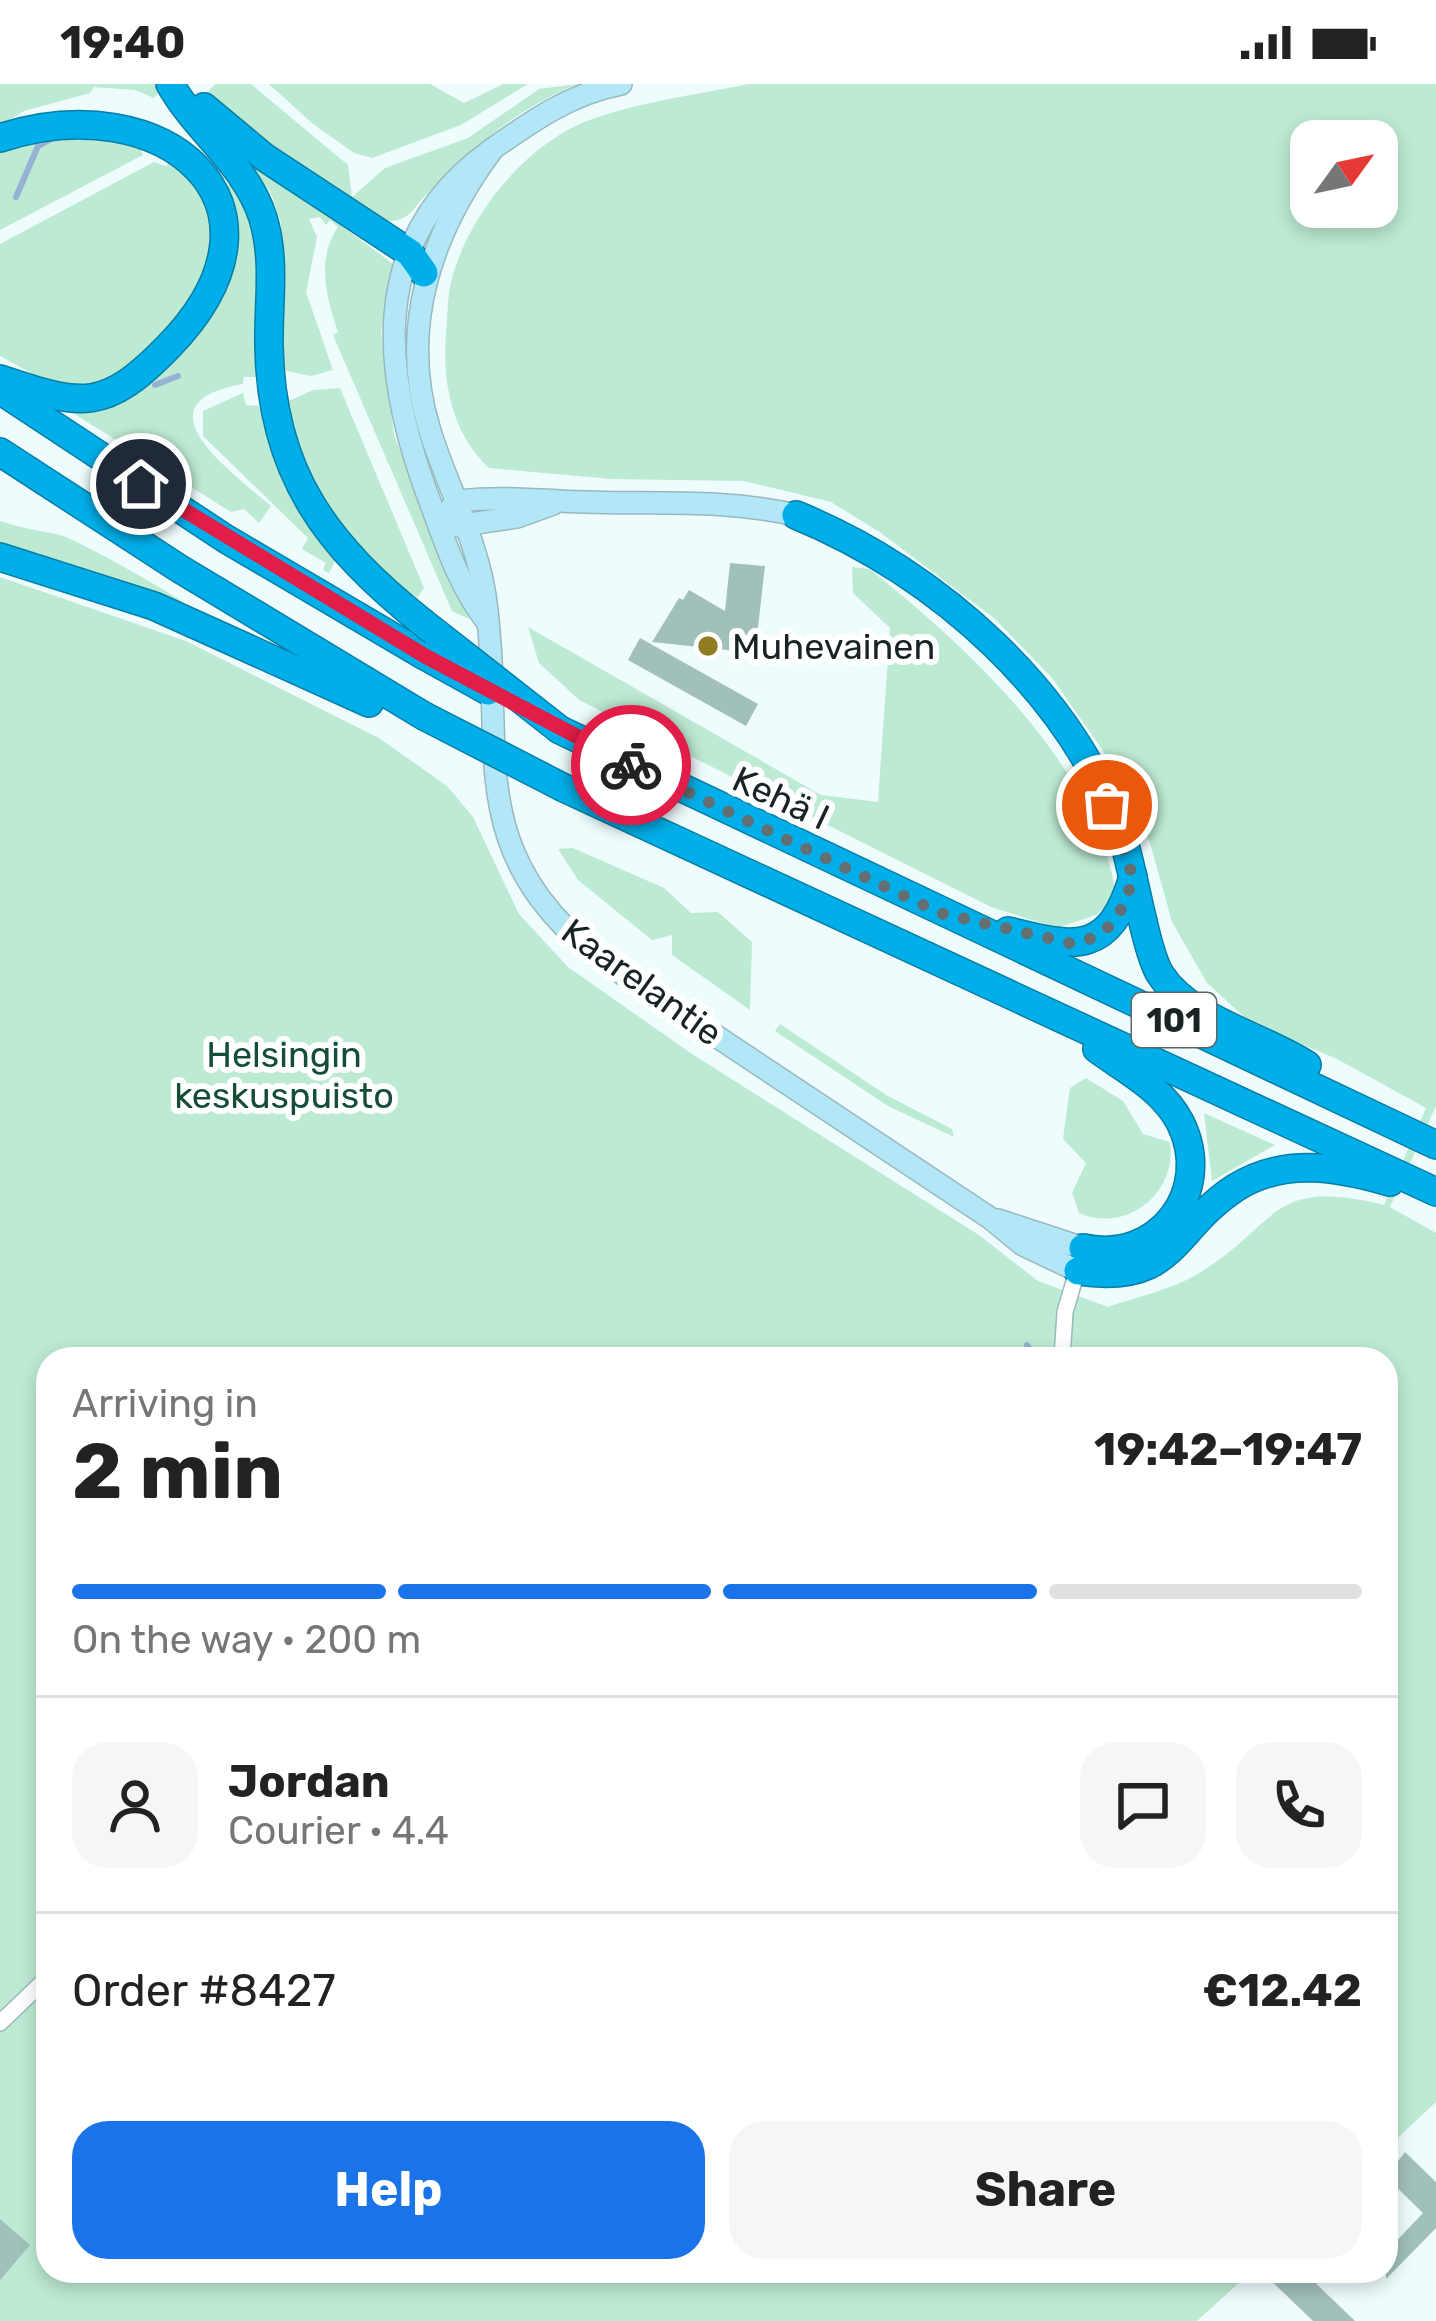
<!DOCTYPE html>
<meta charset="utf-8">
<style>
:root{--surface:#fff;--page:#f6f6f6;--text:#222;--muted:#767676;--line:#e0e0e0;--accent:#1a73e8}
body{margin:0;font-family:Rubik,sans-serif;background:var(--page);color:var(--text);height:100vh;display:flex;flex-direction:column;font-size:45px;white-space:nowrap}
*{box-sizing:border-box;margin:0}
p{font-size:39px;color:var(--muted)}
.icon{flex:none;width:66px;height:66px;fill:none;stroke:currentColor;stroke-width:2;stroke-linecap:round;stroke-linejoin:round}
.map{position:relative;flex:1;overflow:hidden}
.sheet{position:absolute;left:36px;top:1263px;width:1362px;height:936px;display:flex;flex-direction:column;background:var(--surface);border-radius:36px;box-shadow:0 6px 18px #0003}
.sheet>*{flex:none}
.needle{width:78px;rotate:57deg}
.fabs{position:absolute;left:1290px;top:36px;display:grid;gap:24px}
.fabs a{display:grid;place-items:center;width:108px;height:108px;border-radius:24px;background:var(--surface);box-shadow:0 6px 18px #0003;font-size:60px}
.pin{position:absolute;display:grid;place-items:center;width:102px;height:102px;color:#fff;margin:-51px;border:6px solid #fff;border-radius:50%;box-shadow:0 3px 12px #0007}
.courier{position:absolute;display:grid;place-items:center;width:120px;height:120px;margin:-60px;border:9px solid #e11d48;border-radius:50%;background:#fff;color:#222;box-shadow:0 3px 15px #0007}
.headline em{font-style:normal;font-weight:700}
.headline div{display:flex;flex-direction:column-reverse}
.headline{display:flex;align-items:center;justify-content:space-between;height:204px;padding:0 36px}
h1{font-size:78px;font-weight:700;line-height:90px}
.bar{display:grid;grid-template-columns:repeat(4,1fr);gap:18px 12px;align-content:center;height:144px;padding:0 36px}
.bar i{height:15px;border-radius:9px;background:var(--line)}
.bar .selected{background:var(--accent)}
.bar p{grid-column:span 4}
.line{display:flex;align-items:center;gap:30px;padding:0 36px;border-top:3px solid var(--line)}
.line div{flex:1}
.round{display:grid;place-items:center;flex:none;width:126px;height:126px;border-radius:36px;background:var(--page)}
.button{display:flex;gap:24px;margin-top:auto;padding:24px 36px}
.button a{flex:1;height:138px;border-radius:36px;background:var(--accent);color:#fff;font-size:48px;font-weight:700;line-height:138px;text-align:center}
.button a+a{background:var(--page);color:var(--text)}
.status{display:flex;justify-content:space-between;align-items:center;height:84px;padding:0 60px;background:var(--surface);direction:ltr}
.status svg{height:33px;fill:currentColor}
.map>svg:first-child{display:block}
.green{fill:#bdead3;fill-rule:evenodd}
.lines{fill:none;stroke-linecap:round;stroke-linejoin:round}
.stream{stroke:#95b1d3;stroke-width:6}
.building{fill:#a1c0bc}
.street-casing{stroke:#99b8bd;stroke-width:18}
.secondary-casing{stroke:#99b8bd;stroke-width:24}
.highway-casing{stroke:#087ea4;stroke-width:30}
.street{stroke:#fff;stroke-width:15}
.secondary{stroke:#b2e7f8;stroke-width:21}
.highway{stroke:#00afe9;stroke-width:27}
.highway-bridge-casing{stroke:#087ea4;stroke-width:30;stroke-linecap:butt}
.highway-bridge{stroke:#00afe9;stroke-width:27}
.done{stroke:#636f71;stroke-width:12;stroke-dasharray:0 21.6}
.route{stroke:#e11d48;stroke-width:15}
.poi-dot{fill:#927c22;stroke:#fff;stroke-width:4.5}
.labels{text-anchor:middle;dominant-baseline:central;stroke-width:12;stroke-linejoin:round;paint-order:stroke}
.shield{fill:#fff;stroke:#5d6566;stroke-width:3}
.shield-label{font-size:33px;font-weight:bold;fill:#172325}
.poi-label{font-size:36px;fill:#172325;stroke:#fff;text-anchor:start}
.street-label{font-size:36px;fill:#172325;stroke:#fff}
.park-label{font-size:36px;fill:#154e37;stroke:#fff}
</style>
<div class="status"><b>19:40</b><svg viewBox="0 0 49 12"><path d="M0 12V9h3v3zM5 12V6h3v6zM10 12V3h3v9zM15 12V0h3v12zM26 1h20v11H26zM47 4h2v5h-2z"/></svg></div>
<div class="map">
<svg width="1436" height="2237" viewBox="0 0 1436 2237">
<rect width="100%" height="100%" fill="#effcfe"/>
<g class="green">
<polygon points="0,0 154,0 159,8 154,14 135,6 94,3 90,9 24,27 0,42"/>
<path d="M215,0h36l97,81 4,32 33,-29 83,-30 71,-49 39,-5c-61,24 -108,66 -153,112 -13,14 -16,25 -37,25l-92,-54 -89,-74z"/>
<polygon points="269,0 430,0 464,19 503,0 528,0 461,41 372,74 354,69 313,40"/>
<path d="M749,0h687v1022l-46,101 46,26v869l-50,47v-790h-1338v912h1204l-55,50h-1197v-1744l186,64 193,97 68,48 26,31 46,97 49,53 124,87 287,181 59,46 70,26c28,-10 62,-17 88,-32 85,-51 71,-98 188,-70l42,-97 -89,-49 -86,-36 -44,-40 -35,-61 -22,-79 -48,-94 -50,-71 -57,-59 -114,-86 -50,-31 -87,-21 -133,-2 -122,-11c-37,-35 -47,-85 -43,-135 2,-18 1,-38 6,-55 18,-66 77,-138 143,-160 50,-17 103,-24 154,-34zM1311,57h66v66h-66z"/>
<polygon points="121,30 150,41 139,62 143,71 0,146 0,67 78,32"/>
<path d="M234,62l159,118 -12,69 13,102 75,184 -17,-8 -119,-276 5,-3c-12,-36 -22,-73 0,-105l-8,-7 -4,5 -6,-8 -11,2 8,18 -11,55 27,78 -22,6 -29,-6 -1,-147 -10,-30z"/>
<polygon points="178,65 205,99 214,172 202,206 139,279 95,305 56,303 0,272 0,160 154,78 166,82"/>
<path d="M236,96l22,63 -1,134h-13l-1,7c-110,19 -10,89 28,122l-12,17 -15,-14 -13,3 -163,-102 34,1 25,-12 89,-95 17,-50 -7,-67z"/>
<path d="M340,304l84,200 -7,10c-68,-46 -112,-117 -131,-196l27,-12z"/>
<polygon points="243,309 246,321 259,322 285,404 336,475 329,489 323,486 326,479 302,465 308,454 203,352 203,327"/>
<path d="M0,437c19,6 37,10 57,13 16,3 111,57 126,68l-183,-56z"/>
<path d="M852,483l17,2c95,74 233,202 247,328l-20,18 -39,13 -66,-21 -412,-207 -40,-37 -11,-36 293,168 57,7 12,-174 -37,-35z"/>
<polygon points="573,764 664,804 691,829 718,828 752,858 750,926 672,871 672,851 652,856 578,796 558,765"/>
<polygon points="780,940 886,1011 952,1045 954,1053 888,1022 775,947"/>
<path d="M1086,994l37,23 20,33 27,8c8,51 -44,92 -91,71l-7,-20 14,-30 -23,-24 7,-51z"/>
<polygon points="1204,1029 1275,1061 1212,1097"/>
</g>
<g class="lines">
<g class="stream">
<polyline points="16,113 38,62 49,56"/>
<polyline points="155,301 178,292"/>
<polyline points="1027,1261 1035,1275"/>
</g>
</g>
<g class="building">
<polygon points="730,479 765,482 755,569 652,558 679,514 683,516 689,506 725,527"/>
<polygon points="640,554 758,620 746,642 628,576"/>
<polygon points="1405,2068 1436,2098 1436,2144 1386,2195 1386,2168 1423,2129 1386,2093"/>
<polygon points="0,2135 30,2161 0,2196"/>
<polygon points="1261,2187 1303,2187 1355,2237 1313,2237"/>
</g>
<g class="lines">
<defs>
<g id="street">
<polyline points="1062,1275 1065,1228 1078,1184"/>
<polyline points="0,1939 48,1893"/>
</g>
<g id="secondary">
<path d="M492,66c-61,82 -94,179 -62,281 17,55 46,106 55,164 22,155 -26,251 115,364l390,259 33,27 55,26"/>
<path d="M450,425l8,-8c36,-4 67,-2 103,0 80,5 156,-4 235,14"/>
<polyline points="456,442 517,433 553,420"/>
<path d="M487,538c-27,-35 -40,-74 -55,-115 -50,-129 -68,-266 59,-357 41,-29 79,-56 130,-66"/>
<polyline points="998,1136 1083,1164"/>
</g>
<g id="highway">
<path d="M170,0c27,48 76,80 93,134 13,43 5,85 6,128 2,127 57,199 153,276"/>
<polyline points="204,23 264,73 410,169 424,189"/>
<path d="M0,54c163,-54 307,66 169,208 -64,66 -86,61 -169,33"/>
<polyline points="0,306 226,455 425,572"/>
<polyline points="0,368 180,485 424,632"/>
<path d="M796,431c142,58 278,179 328,327 10,32 22,109 36,132 29,46 103,62 147,91"/>
<polyline points="0,473 154,522 369,619"/>
<polyline points="560,646 1436,1061"/>
<polyline points="564,704 1436,1108"/>
<path d="M1008,847c69,18 102,23 125,-54"/>
<path d="M1083,1164c75,17 132,-57 97,-126 -18,-34 -53,-51 -83,-73"/>
<path d="M1078,1187c98,14 92,-40 157,-83 49,-31 103,-21 155,-6"/>
</g>
</defs>
<use href="#street" class="street-casing"/>
<use href="#secondary" class="secondary-casing"/>
<use href="#highway" class="highway-casing"/>
<use href="#street" class="street"/>
<use href="#secondary" class="secondary"/>
<use href="#highway" class="highway"/>
<defs>
<g id="highway-bridge">
<polyline points="422,538 560,646"/>
<polyline points="425,572 488,607"/>
<polyline points="424,632 564,704"/>
</g>
</defs>
<use href="#highway-bridge" class="highway-bridge-casing"/>
<use href="#highway-bridge" class="highway-bridge"/>
</g>
<g class="lines">
<path class="done" d="M631,681l309,148 134,31c38,-9 49,-31 59,-67l-26,-72"/>
<polyline class="route" points="141,400 425,572 631,681"/>
</g>
<circle class="poi-dot" cx="708" cy="562" r="12"/>
<g class="labels">
<rect class="shield" x="1132" y="909" width="84" height="54" rx="9"/>
<g class="shield-label">
<text x="1174" y="936">101</text>
</g>
<g class="poi-label">
<text x="732" y="562">Muhevainen</text>
</g>
<g class="street-label">
<text transform="translate(781 714) rotate(25)">Kehä I</text>
<text transform="translate(642 898) rotate(36)">Kaarelantie</text>
</g>
<g class="park-label">
<text x="284" y="970">Helsingin<tspan x="284" dy="41">keskuspuisto</tspan></text>
</g>
</g>
</svg>
<div class="fabs">
<a><svg class="needle" viewBox="-14 -14 28 28"><path d="M0-13l5 13h-10z" fill="#e53935"/><path d="M0 13l5-13h-10z" fill="#767676"/></svg></a>
</div>
<div class="pin" style="left:1107px;top:721px;background:#ea580c"><svg class="icon" aria-label="bag" viewBox="0 0 24 24"><path d="M5 8h14l-1 12H6zM9 8a3 3 0 0 1 6 0"/></svg></div>
<div class="pin" style="left:141px;top:400px;background:#1f2937"><svg class="icon" aria-label="home" viewBox="0 0 24 24"><path d="M3 11l9-7 9 7M6 9v11h12V9"/></svg></div>
<div class="courier" style="left:631px;top:681px"><svg class="icon" aria-label="bike" viewBox="0 0 24 24"><circle cx="6" cy="16" r="4"/><circle cx="18" cy="16" r="4"/><path d="M6 16l4-8h5l3 8M10 8l3 8H6M13 5h3"/></svg></div>
<section class="sheet">
<div class="headline"><div><h1>2 min</h1><p>Arriving in</p></div><em>19:42–19:47</em></div>
<div class="bar"><i class="selected"></i><i class="selected"></i><i class="selected"></i><i></i><p>On the way · 200 m</p></div>
<div class="line" style="height:216px"><a class="round"><svg class="icon" aria-label="person" viewBox="0 0 24 24"><circle cx="12" cy="8" r="4"/><path d="M4 21q1-7 8-7t8 7"/></svg></a><div><b>Jordan</b><p>Courier · 4.4</p></div><a class="round"><svg class="icon" aria-label="chat" viewBox="0 0 24 24"><path d="M4 5h16v11H9l-5 4z"/></svg></a><a class="round"><svg class="icon" aria-label="phone" viewBox="0 0 24 24"><path d="M5 4h4l2 5-3 2q2 4 5 5l2-3 5 2v4C11 20 4 13 5 4z"/></svg></a></div>
<div class="line" style="height:156px"><div>Order #8427</div><b>€12.42</b></div>
<div class="button"><a>Help</a><a>Share</a></div>
</section>
</div>
